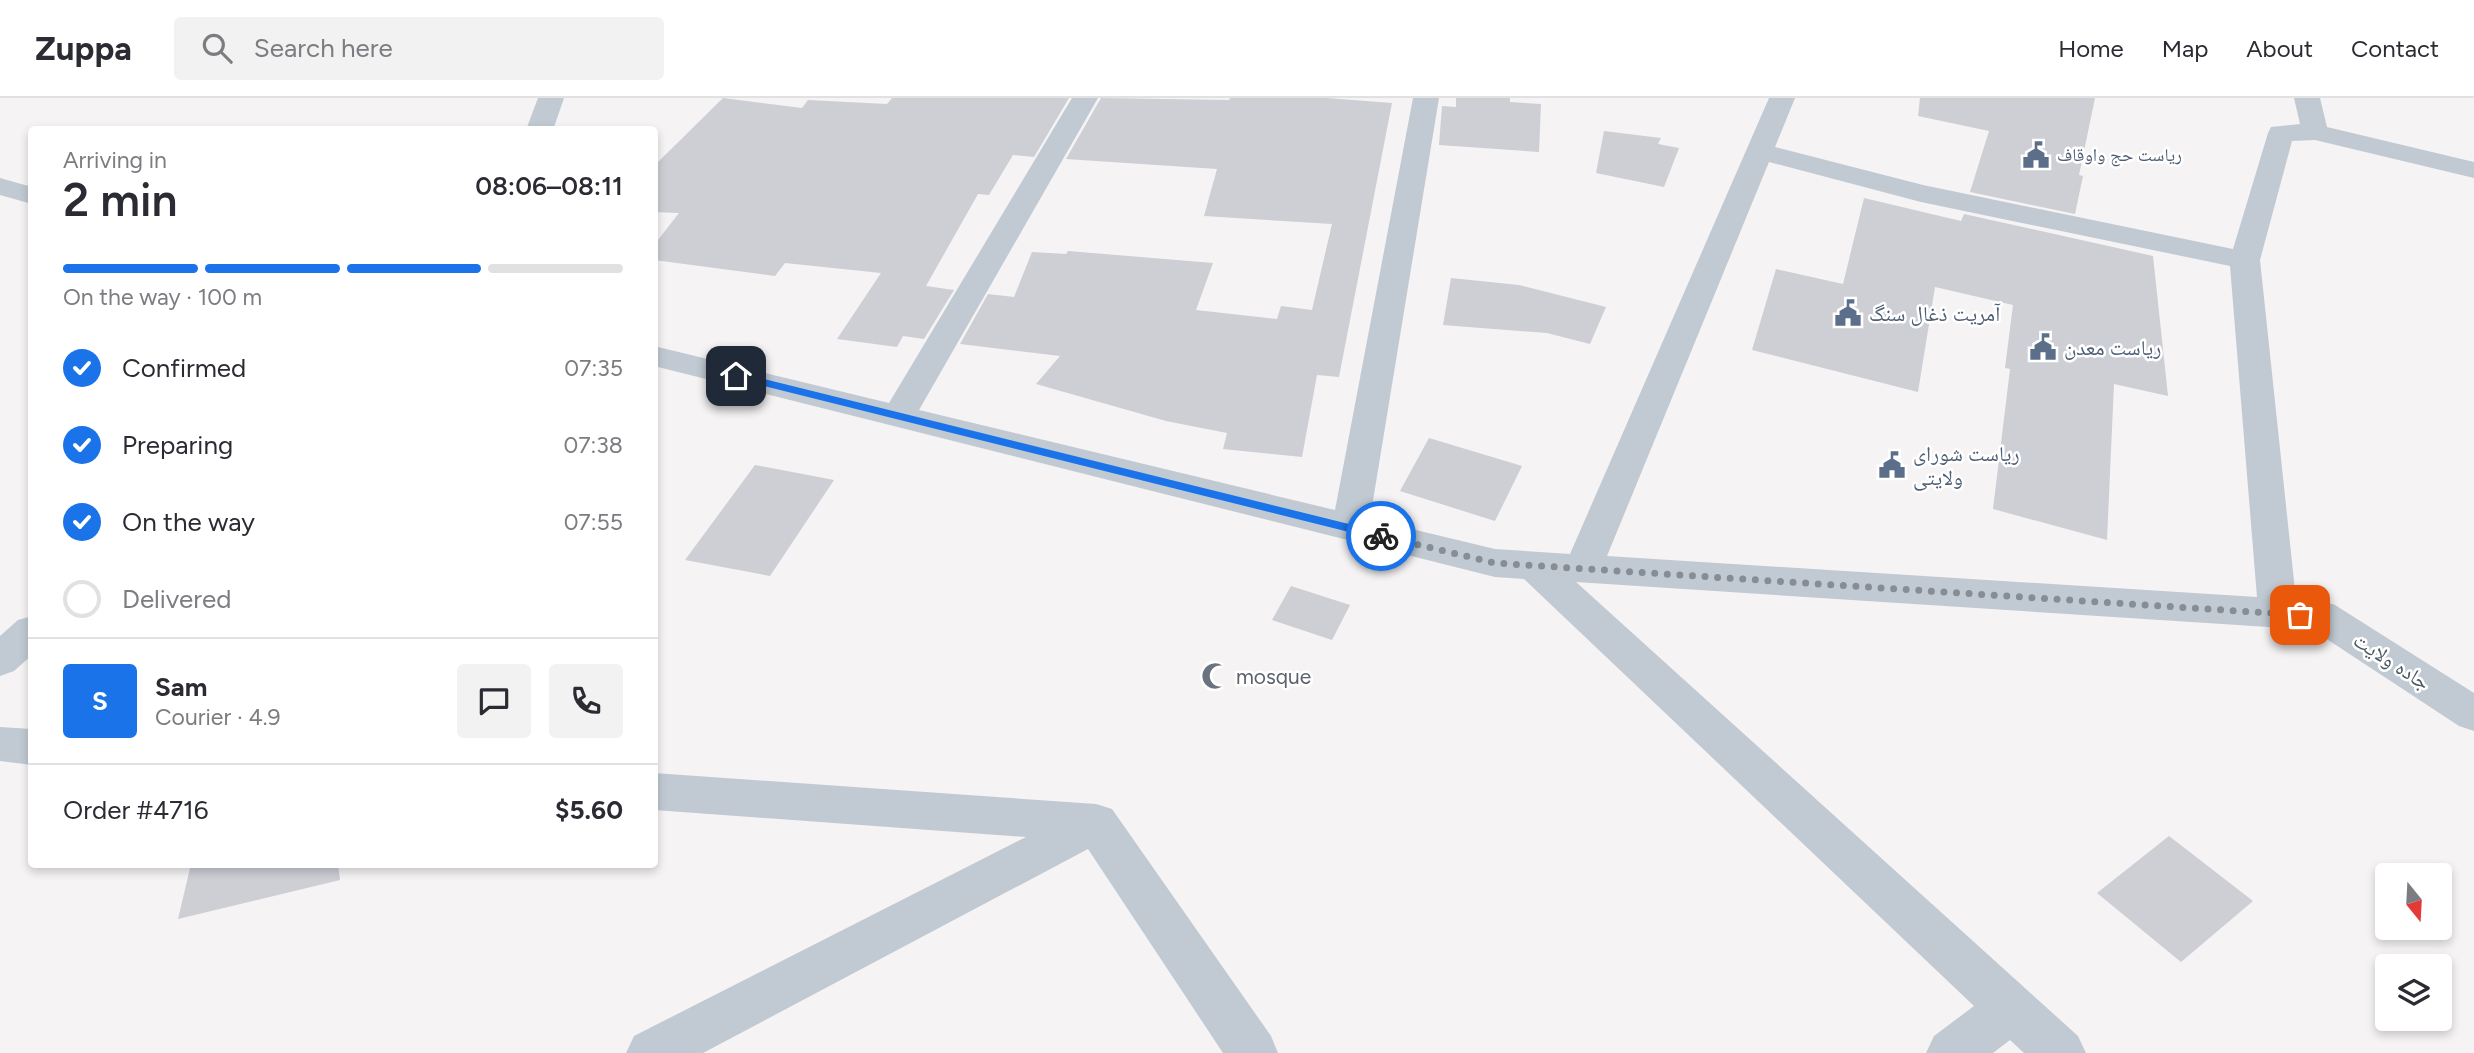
<!DOCTYPE html>
<meta charset="utf-8">
<style>
:root{--surface:#fff;--page:#f2f2f3;--text:#2b2b33;--muted:#7c7c81;--line:#e1e1e2;--accent:#1a73e8}
body{margin:0;font-family:Figtree,"Noto Naskh Arabic",sans-serif;background:var(--page);color:var(--text);height:100vh;display:flex;flex-direction:column;font-size:26px;white-space:nowrap}
*{box-sizing:border-box;margin:0}
p{font-size:23px;color:var(--muted)}
.icon{flex:none;width:38px;height:38px;fill:none;stroke:currentColor;stroke-width:2;stroke-linecap:round;stroke-linejoin:round}
.map{position:relative;flex:1;overflow:hidden}
.side{position:absolute;left:28px;top:28px;width:630px;height:742px;display:flex;flex-direction:column;background:var(--surface);border-radius:7px;box-shadow:0 4px 10px #0003}
.side>*{flex:none}
.needle{width:46px;rotate:162deg}
.tools{position:absolute;left:2375px;top:765px;display:grid;gap:14px}
.tools a{display:grid;place-items:center;width:77px;height:77px;border-radius:7px;background:var(--surface);box-shadow:0 4px 10px #0003;font-size:35px}
.pin{position:absolute;display:grid;place-items:center;width:60px;height:60px;color:#fff;margin:-30px;border-radius:14px;box-shadow:0 4px 10px #0006}
.courier{position:absolute;display:grid;place-items:center;width:70px;height:70px;margin:-35px;border:5px solid #1a73e8;border-radius:50%;background:#fff;color:#222;box-shadow:0 2px 9px #0007}
.overview em{font-style:normal;font-weight:600}
.overview div{display:flex;flex-direction:column-reverse}
.overview{display:flex;align-items:center;justify-content:space-between;height:119px;padding:0 35px}
h1{font-size:46px;font-weight:600;line-height:52px}
.bar{display:grid;grid-template-columns:repeat(4,1fr);gap:10px 7px;align-content:center;height:84px;padding:0 35px}
.bar i{height:9px;border-radius:5px;background:var(--line)}
.bar .on{background:var(--accent)}
.bar p{grid-column:span 4}
.line{display:flex;align-items:center;gap:18px;padding:0 35px;border-top:2px solid var(--line)}
.line div{flex:1}
.round{display:grid;place-items:center;flex:none;width:74px;height:74px;border-radius:7px;background:var(--page)}
ol{padding:0 35px;list-style:none}
li{display:flex;align-items:center;gap:21px;height:77px}
li p{margin-inline-start:auto}
li .icon{padding:7px;border-radius:50%;background:var(--accent);color:#fff;stroke-width:4}
li:last-child{color:var(--muted)}
li i{width:38px;height:38px;border:4px solid var(--line);border-radius:50%}
header{display:flex;align-items:center;gap:42px;box-sizing:border-box;height:98px;padding:0 35px;background:var(--surface);border-bottom:2px solid var(--line)}
header strong{font-size:33px}
nav{display:flex;gap:38px;margin-inline-start:auto;font-size:24px}
.search{width:490px;height:63px;background:var(--page);display:flex;align-items:center;gap:18px;box-sizing:border-box;padding:0 24px;border-radius:7px;color:var(--muted);font-size:26px}
.map>svg:first-child{display:block}
.building{fill:#cdcfd5}
.lines{fill:none;stroke-linecap:round;stroke-linejoin:round}
.minor{fill:#c1cad2;fill-rule:evenodd}
.route{fill:#1a73e8}
.done{stroke:#868d94;stroke-width:7;stroke-dasharray:0 12.6}
.labels{text-anchor:middle;dominant-baseline:central;stroke-width:5;stroke-linejoin:round;paint-order:stroke}
.far-service-label{font-size:18px;fill:#4e5e75;stroke:#fff;text-anchor:start}
.service-label{font-size:21px;fill:#4e5e75;stroke:#fff;text-anchor:start}
.street-label{font-size:21px;fill:#4a5661;stroke:#fff}
.worship-label{font-size:21px;fill:#5b616d;stroke:#fff;text-anchor:start}
</style>
<header>
<strong>Zuppa</strong>
<div class="search"><svg class="icon" aria-label="search" viewBox="0 0 24 24"><circle cx="10" cy="10" r="6"/><path d="M15 15l6 6"/></svg>Search here</div>
<nav><a>Home</a><a>Map</a><a>About</a><a>Contact</a></nav>
</header>
<div class="map">
<svg width="2474" height="955" viewBox="0 0 2474 955">
<rect width="100%" height="100%" fill="#f5f3f3"/>
<g class="building">
<polygon points="723,0 802,10 808,2 887,6 892,0 1069,0 1034,59 1013,57 989,97 978,96 926,188 954,192 924,241 903,238 897,249 837,241 881,175 785,165 775,178 654,162 654,147 679,115 654,114 654,68"/>
<polygon points="1101,0 1229,2 1230,0 1327,0 1392,5 1339,279 1317,277 1302,359 1223,351 1227,335 1166,323 1036,286 1060,258 960,246 988,196 1014,199 1032,154 1066,156 1068,153 1213,165 1196,212 1277,221 1281,208 1312,212 1332,126 1204,118 1217,71 1066,61"/>
<polygon points="1456,0 1510,0 1510,4 1541,6 1539,54 1439,47 1442,8 1456,9"/>
<polygon points="1920,0 2095,0 2079,77 2083,78 2075,116 1970,94 1989,33 1918,18"/>
<polygon points="1604,33 1661,40 1658,46 1679,50 1664,89 1596,75"/>
<polygon points="1864,100 1961,123 1964,116 2153,158 2168,298 2114,286 2107,442 1993,411 2010,271 2005,270 2013,207 1935,189 1918,294 1752,252 1776,171 1843,186"/>
<polygon points="1451,180 1519,187 1606,209 1590,246 1547,235 1443,227"/>
<polygon points="1429,340 1522,368 1495,423 1400,393"/>
<polygon points="755,367 834,382 770,478 685,462"/>
<polygon points="1291,488 1350,507 1332,542 1272,522"/>
<polygon points="2169,738 2253,803 2181,864 2097,795"/>
<polygon points="191,766 338,766 340,782 178,821"/>
</g>
<g class="lines">
<g class="minor">
<polygon points="538,0 564,0 553,32 526,32"/>
<path d="M1072,0h26l-179,312 416,100 78,-412h26l-69,421 125,30 75,5 199,-456h26l-20,49 148,38 310,64 35,-116 3,-6 29,-3 -6,-26h26l7,29 147,35v16l-159,-38 -23,1 -32,119 36,340 25,1 14,4 139,88v38l-15,-5 -146,-96 -737,-48 502,454 8,17h-62l-14,-13 -17,13h-67l8,-17 40,-30 -450,-427 -29,-2 -841,-211v-20l235,57zM1769,64l152,40 309,64 27,331 -650,-41z"/>
<polygon points="0,80 32,89 32,106 0,97"/>
<polygon points="32,518 32,557 14,573 0,578 0,538 18,522"/>
<polygon points="0,629 32,631 32,667 0,663"/>
<polygon points="654,675 1096,706 1112,711 1271,938 1278,955 1223,955 1088,751 703,955 626,955 634,938 1026,739 654,712"/>
</g>
</g>
<polygon class="route" points="736,274 1381,434 1387,438 1381,442 732,280 731,278"/>
<g class="lines">
<polyline class="done" points="1381,438 1495,465 2300,517"/>
</g>
<defs>
<symbol id="civic-bare" viewBox="-9 -9 18 18"><path d="M-.6-6.5H3V-4.5H.6V-3L4-1V1h2V6H-6V1h2V-1L-.6-3ZM-1.2 2.5V6h2.4V2.5Z" fill="#5c6f8a" stroke="#fff" stroke-width="2.5" paint-order="stroke"/></symbol>
<symbol id="mosque-bare" viewBox="-9 -9 18 18"><path d="M3.5-4.9A6 6 0 1 0 3.5 4.9A5 5 0 1 1 3.5-4.9Z" fill="#6b7280" stroke="#fff" stroke-width="2.5" paint-order="stroke"/></symbol>
</defs>
<g fill-rule="evenodd">
<use href="#civic-bare" x="2017" y="38" width="38" height="38"/>
<use href="#civic-bare" x="1829" y="196" width="38" height="38"/>
<use href="#civic-bare" x="2024" y="230" width="38" height="38"/>
<use href="#civic-bare" x="1873" y="348" width="38" height="38"/>
<use href="#mosque-bare" x="1196" y="559" width="38" height="38"/>
</g>
<g class="labels">
<g class="far-service-label">
<text x="2057" y="57">ریاست حج واوقاف</text>
</g>
<g class="service-label">
<text x="1869" y="215">آمریت ذغال سنگ</text>
<text x="2064" y="249">ریاست معدن</text>
<text x="1913" y="355">ریاست شورای<tspan x="1913" dy="24">ولایتی</tspan></text>
</g>
<g class="street-label">
<text transform="translate(2392 563) rotate(33)">جاده ولایت</text>
</g>
<g class="worship-label">
<text x="1236" y="578">mosque</text>
</g>
</g>
</svg>
<div class="tools">
<a><svg class="needle" viewBox="-14 -14 28 28"><path d="M0-13l5 13h-10z" fill="#e53935"/><path d="M0 13l5-13h-10z" fill="#7c7c81"/></svg></a>
<a><svg class="icon" aria-label="layers" viewBox="0 0 24 24"><path d="M12 4l9 5-9 5-9-5zM3 14l9 5 9-5"/></svg></a>
</div>
<div class="pin" style="left:2300px;top:517px;background:#ea580c"><svg class="icon" aria-label="bag" viewBox="0 0 24 24"><path d="M5 8h14l-1 12H6zM9 8a3 3 0 0 1 6 0"/></svg></div>
<div class="pin" style="left:736px;top:278px;background:#1f2937"><svg class="icon" aria-label="home" viewBox="0 0 24 24"><path d="M3 11l9-7 9 7M6 9v11h12V9"/></svg></div>
<div class="courier" style="left:1381px;top:438px"><svg class="icon" aria-label="bike" viewBox="0 0 24 24"><circle cx="6" cy="16" r="4"/><circle cx="18" cy="16" r="4"/><path d="M6 16l4-8h5l3 8M10 8l3 8H6M13 5h3"/></svg></div>
<section class="side">
<div class="overview"><div><h1>2 min</h1><p>Arriving in</p></div><em>08:06–08:11</em></div>
<div class="bar"><i class="on"></i><i class="on"></i><i class="on"></i><i></i><p>On the way · 100 m</p></div>
<ol>
<li><svg class="icon" aria-label="check" viewBox="0 0 24 24"><path d="M5 12l5 5 9-10"/></svg>Confirmed<p>07:35</p></li>
<li><svg class="icon" aria-label="check" viewBox="0 0 24 24"><path d="M5 12l5 5 9-10"/></svg>Preparing<p>07:38</p></li>
<li><svg class="icon" aria-label="check" viewBox="0 0 24 24"><path d="M5 12l5 5 9-10"/></svg>On the way<p>07:55</p></li>
<li><i></i>Delivered</li>
</ol>
<div class="line" style="height:126px"><b class="round" style="background:var(--accent);color:#fff">S</b><div><b>Sam</b><p>Courier · 4.9</p></div><a class="round"><svg class="icon" aria-label="chat" viewBox="0 0 24 24"><path d="M4 5h16v11H9l-5 4z"/></svg></a><a class="round"><svg class="icon" aria-label="phone" viewBox="0 0 24 24"><path d="M5 4h4l2 5-3 2q2 4 5 5l2-3 5 2v4C11 20 4 13 5 4z"/></svg></a></div>
<div class="line" style="height:91px"><div>Order #4716</div><b>$5.60</b></div>
</section>
</div>
